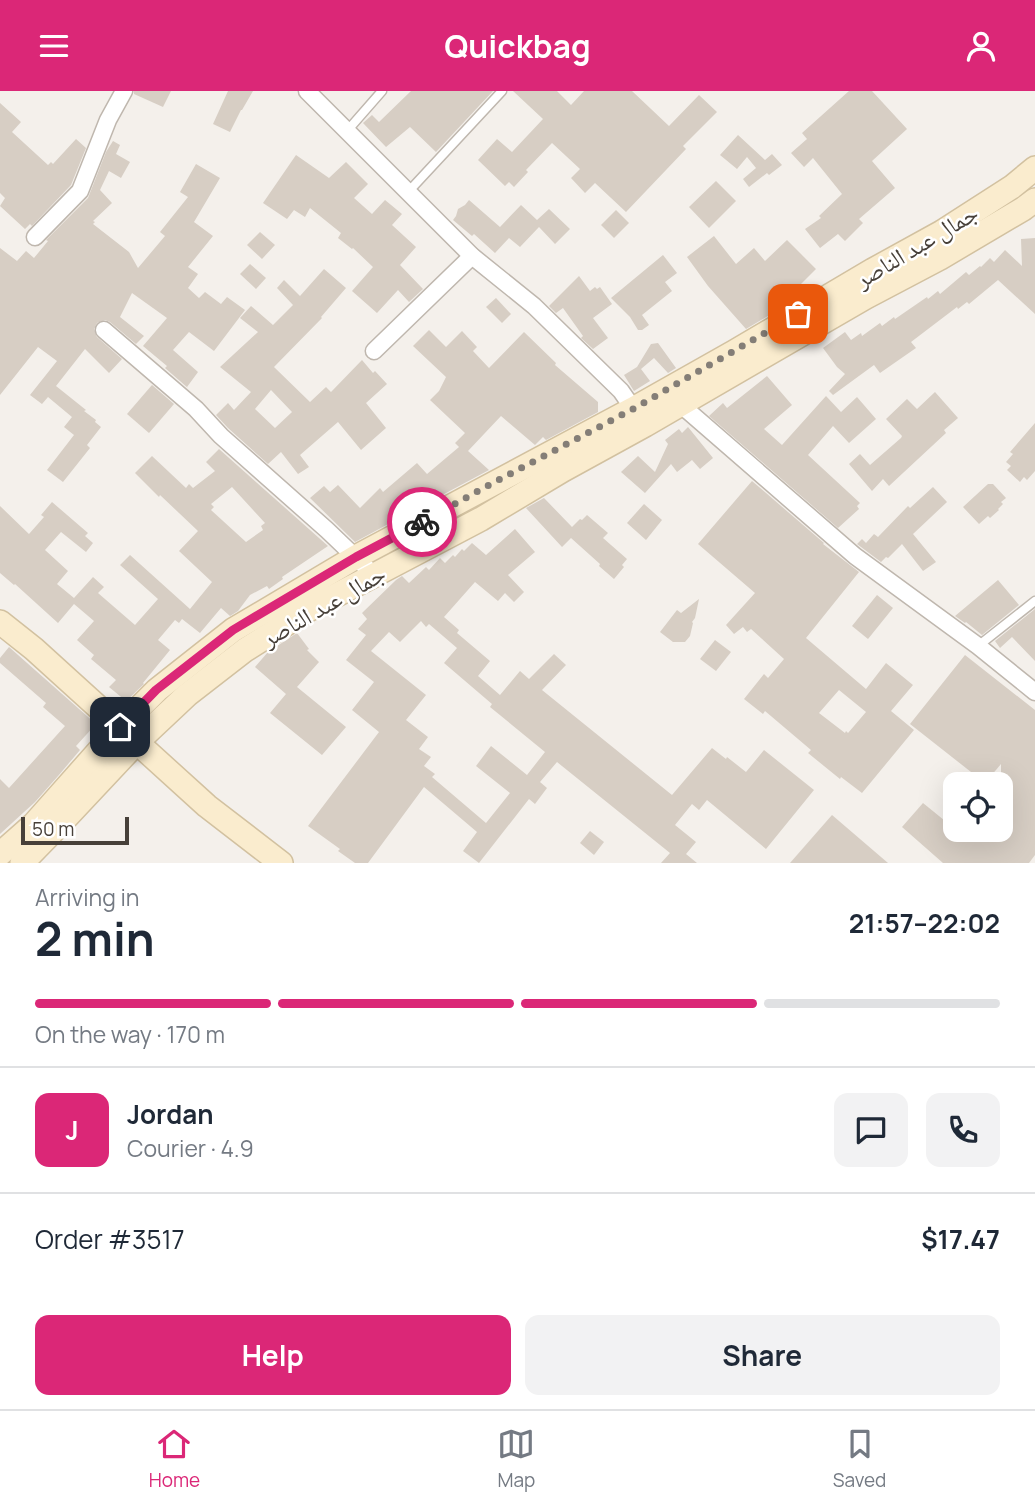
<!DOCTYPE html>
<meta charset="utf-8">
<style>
:root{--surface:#fff;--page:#f2f2f3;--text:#1f2937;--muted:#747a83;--line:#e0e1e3;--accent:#db2777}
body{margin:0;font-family:Manrope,"Noto Naskh Arabic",sans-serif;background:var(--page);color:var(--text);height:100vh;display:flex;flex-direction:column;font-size:26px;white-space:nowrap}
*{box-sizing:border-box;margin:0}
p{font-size:23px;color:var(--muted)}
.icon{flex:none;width:38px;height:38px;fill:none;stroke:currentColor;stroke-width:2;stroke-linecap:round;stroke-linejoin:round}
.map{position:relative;height:772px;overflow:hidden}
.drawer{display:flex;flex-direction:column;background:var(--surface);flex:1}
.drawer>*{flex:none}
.fabs{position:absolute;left:943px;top:681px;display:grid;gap:14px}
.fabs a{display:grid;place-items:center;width:70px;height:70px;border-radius:14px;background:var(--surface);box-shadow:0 7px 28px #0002;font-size:35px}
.scale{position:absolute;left:21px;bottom:18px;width:108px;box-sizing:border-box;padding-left:7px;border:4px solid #474039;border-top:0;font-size:19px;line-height:24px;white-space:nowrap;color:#474039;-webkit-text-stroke:5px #fff;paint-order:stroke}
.pin{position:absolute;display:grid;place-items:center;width:60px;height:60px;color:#fff;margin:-30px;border-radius:14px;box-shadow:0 4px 10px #0006}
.courier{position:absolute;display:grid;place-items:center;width:70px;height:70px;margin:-35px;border:5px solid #db2777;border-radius:50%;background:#fff;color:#222;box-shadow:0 2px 9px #0007}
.headline em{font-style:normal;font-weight:700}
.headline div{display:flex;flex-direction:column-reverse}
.headline{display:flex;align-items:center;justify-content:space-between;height:119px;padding:0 35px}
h1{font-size:46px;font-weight:700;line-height:52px}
.bar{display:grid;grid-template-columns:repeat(4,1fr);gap:10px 7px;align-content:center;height:84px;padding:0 35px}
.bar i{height:9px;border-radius:5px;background:var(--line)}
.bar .current{background:var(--accent)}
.bar p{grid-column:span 4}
.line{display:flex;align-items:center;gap:18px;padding:0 35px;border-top:2px solid var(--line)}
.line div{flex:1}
.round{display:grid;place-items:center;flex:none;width:74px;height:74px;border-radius:14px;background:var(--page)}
.action{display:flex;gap:14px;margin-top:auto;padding:14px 35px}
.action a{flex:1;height:80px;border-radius:14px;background:var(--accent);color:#fff;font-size:28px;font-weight:700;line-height:80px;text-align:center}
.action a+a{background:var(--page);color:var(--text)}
header{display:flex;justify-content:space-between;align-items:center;height:91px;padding:0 35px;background:var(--accent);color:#fff;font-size:32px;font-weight:700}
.menu{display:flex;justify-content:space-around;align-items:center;height:98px;border-top:2px solid var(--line);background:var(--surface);font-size:19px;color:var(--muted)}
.menu a{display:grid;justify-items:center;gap:4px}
.menu .current{color:var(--accent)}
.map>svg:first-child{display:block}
.building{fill:#d7cec4;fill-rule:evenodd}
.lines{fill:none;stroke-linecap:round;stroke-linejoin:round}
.service-casing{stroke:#bfb7ae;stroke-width:11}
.minor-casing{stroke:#bfb7ae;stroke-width:19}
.secondary-casing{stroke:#d2c1a0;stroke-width:26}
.service{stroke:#fff;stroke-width:8}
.minor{stroke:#fff;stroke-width:16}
.secondary{stroke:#faecce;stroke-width:23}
.done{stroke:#847e77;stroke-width:7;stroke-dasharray:0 12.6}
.route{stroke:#db2777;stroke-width:9}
.labels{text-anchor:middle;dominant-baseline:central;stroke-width:5;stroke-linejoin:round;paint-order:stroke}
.street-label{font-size:24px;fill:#474039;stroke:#fff}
</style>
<header><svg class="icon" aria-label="menu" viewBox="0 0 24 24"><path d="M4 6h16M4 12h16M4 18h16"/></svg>Quickbag<svg class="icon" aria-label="person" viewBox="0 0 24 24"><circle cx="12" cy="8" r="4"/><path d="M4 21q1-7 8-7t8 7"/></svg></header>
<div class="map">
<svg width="1035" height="772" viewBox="0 0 1035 772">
<rect width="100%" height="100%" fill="#f4f0eb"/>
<g class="building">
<polygon points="134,0 171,0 163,16 134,3"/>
<polygon points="228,0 253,0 242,19 241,19 230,41 213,33"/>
<polygon points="411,0 493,0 436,61 410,36 386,56 363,32 372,24 379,31"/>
<polygon points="513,0 557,0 571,14 584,0 632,0 669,35 699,4 717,21 683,55 686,58 626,121 595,92 585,102 571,87 580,78 552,52 526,79 528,81 514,96 509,91 505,95 478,69 497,48 512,61 543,28"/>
<polygon points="849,0 872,0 907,38 872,70 895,97 859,128 863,132 845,150 838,143 820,157 805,138 821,127 819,125 842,103 813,67 804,76 791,62 807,48 802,42"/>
<polygon points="0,12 21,31 12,41 48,74 51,71 53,73 76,48 86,57 71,94 32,135 30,133 25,138 0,115 5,107 0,102"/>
<polygon points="738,44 765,69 772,63 782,74 769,84 767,82 749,96 743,88 756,77 747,66 737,78 720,64"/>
<polygon points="113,50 120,54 116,63 130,71 121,87 109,80 100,99 112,112 93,130 95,131 93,133 129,161 138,177 165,145 160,141 188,106 180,101 196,73 220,87 194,131 213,145 188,176 198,183 188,197 199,207 205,201 221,213 227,206 245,219 214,260 189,241 173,259 198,281 187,296 188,297 165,277 167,275 143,255 167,227 132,202 120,226 144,245 136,253 110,231 105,229 97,232 94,238 97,246 122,268 109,282 85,258 56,295 86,319 84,320 96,329 95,331 101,336 87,354 90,357 63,391 47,379 74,344 64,336 72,326 48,306 42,313 30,304 57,270 38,256 0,304 0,157 17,170 26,160 34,167 48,150 46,149 88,107 106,61"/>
<polygon points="296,64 329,87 346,71 368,93 354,107 372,123 385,109 402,123 392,134 416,156 400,174 423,198 409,211 398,199 377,222 352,200 373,176 353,157 352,158 338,147 341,142 310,117 305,126 294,119 287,128 263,112"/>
<polygon points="716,90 736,110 709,137 689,116"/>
<polygon points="469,109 500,136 521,114 537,129 549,118 570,138 555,153 539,136 520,156 509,147 495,162 474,143 472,145 453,129 456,125 458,118 465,114"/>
<polygon points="616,119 629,132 614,147 601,134"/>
<polygon points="260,141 275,154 262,168 247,154"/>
<polygon points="714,145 736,173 754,157 765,170 787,149 816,178 794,200 796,202 786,207 790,212 746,238 708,195 687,166"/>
<polygon points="1035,147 1035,223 998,189 969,213 967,211 958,218 957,216 911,251 916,257 880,282 874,274 833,304 829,300 845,283 837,276 823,257 845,241 851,249 861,242 862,245 880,232 882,235 894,226 895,228 927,206 928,208 938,200 940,203 966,181 969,184 980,175 981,176 990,167 994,171 1005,159 1022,175 1021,148"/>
<polygon points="663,164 677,182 665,191 672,200 642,224 649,234 642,239 638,239 630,226 611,207"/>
<polygon points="250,173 266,187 256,198 240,183"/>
<path d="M324,178l22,19 -25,29 1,1 -48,49 36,35 16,-15 5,5 31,-32 11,13 2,-2 12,13 -21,19 20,25 -25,22 -23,-28 -38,33 9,12 -11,7 -17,-22 -13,12 -40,-36 -12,-13 12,-12 6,7 17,-18 -31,-25 38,-35 -18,-14 11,-12 22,19 20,-20 -16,-17 7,-8 16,16zM271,299l21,22 -17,16 -20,-19z"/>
<polygon points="579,185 590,200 595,196 597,198 600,196 612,213 593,227 608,247 593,258 581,247 583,245 563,217 556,222 549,215"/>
<polygon points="496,207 511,223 502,232 486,216"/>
<polygon points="429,239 446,256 462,240 477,256 473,260 489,277 524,241 556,272 555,274 598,311 598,321 546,349 543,346 535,354 501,325 468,360 489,379 416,418 410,412 391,430 392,431 355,451 310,407 324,395 330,401 338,394 360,417 380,397 383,401 417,372 427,383 459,356 455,352 465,342 430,309 439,300 446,286 413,255"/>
<polygon points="658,252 676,277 668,282 654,267 641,278 650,290 634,300 624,284 637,276 651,253"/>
<polygon points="767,285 792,314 764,338 782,354 826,305 841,321 857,306 876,328 849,352 833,335 808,364 860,412 857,415 859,418 838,437 709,325 723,312 727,317"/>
<polygon points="152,294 174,313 149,342 127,323"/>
<polygon points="935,301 958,327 944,339 946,342 889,395 883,388 872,400 849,373 860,363 870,374 901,347 902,345 886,328 907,308 917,318"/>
<polygon points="1035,332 1035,380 1027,389 1024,386 1020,391 1007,379 1011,375 1006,371 1013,363 1010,361"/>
<polygon points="688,336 713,367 700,378 692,369 677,381 671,373 645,402 621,381 638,365 655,381 668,353 665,349 679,338 682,342"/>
<path d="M219,358l109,97 -46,31 1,2 -14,10 -2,-3 -17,9 -12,16 -8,5 -9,-8 -21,25 -18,-14 -3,4 -4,-3 -17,20 12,10 -27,33 1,1 -18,17 -17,-14 7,-7 -25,-21 3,-4 -17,-15 17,-19 -20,-17 -16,19 -43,-39 -1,1 -14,-12v-67l29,28 15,-17 -3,-2 11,-13 36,31 -3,3 8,7 -7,9 -25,-20 -16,18 23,21 -11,13 17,14 19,-21 11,10 -6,6 37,32 23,-26 -38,-34 10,-10 60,54 22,-27 -33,-31 19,-20 -38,-36 -1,2 -24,-24 17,-17 34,32 3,-4 4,4 22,-17 -9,-9zM232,396l33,36 -4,3 2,4 -17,12 -35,-32 3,-3 -3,-3z"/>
<path d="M752,390l72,62 -1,1 36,28 -53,66 60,51 20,-26 27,22 -22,26 23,19 -52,63 -21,-16 -1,2 -32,-26 3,-3 -46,-39 -2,3 -19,-15 20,-25 4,4 16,-19 -33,-30 -4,3 -4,-5 -9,7 -8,-9 29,-32 -57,-49zM839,599l27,22 -18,21 -2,-2 -1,2 -26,-20z"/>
<polygon points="988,393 993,393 1006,407 1001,411 1003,413 998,418 999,419 990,427 988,425 979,433 963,416"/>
<polygon points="933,396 947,411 913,443 936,471 923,480 902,453 888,467 886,466 881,471 857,453 862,448 866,452 874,443 878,446 908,415 910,417"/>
<polygon points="544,407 572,436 580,428 582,429 587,424 608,442 603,447 627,468 622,474 624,476 614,488 599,475 600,473 571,447 562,456 526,417"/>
<polygon points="644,413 662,429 646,449 627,432"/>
<path d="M515,438l20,23 -27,23 16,17 -10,10 -9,-9 -7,8 -23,-19 -31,35 15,13 -2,3 33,28 -12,15 22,19 20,-24 9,8 25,-25 12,11 -24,25 130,105 40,-47 14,11 1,-2 19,15 18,-22 50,40 -48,59 -59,-49 -8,10 -7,-6 -17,21 21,17 -10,12 11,9h-36l9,-10 -113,-91 -17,20 7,6 -12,16 -6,-5 -50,64 -16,-12 14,-19 -53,-45 -56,76h-13l-17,-12 2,-2 -32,-23 71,-94 -27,-22 22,-28 -28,-22 20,-25 -8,-6 9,-10 -5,-6 34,-33 6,-4 7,7 17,-16 3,3 11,-12 5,5 8,-8 2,2 7,-8 2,2 8,-8 14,12zM421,530l5,6 3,-3 28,24 -13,15 48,41 -2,3 55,45 -18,23 -36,-29 -15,20 34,27 -24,30 -54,-46 3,-3 -11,-8 7,-9 -12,-8 9,-12 -22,-17 20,-25 -55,-44 18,-19 11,10z"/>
<polygon points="998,489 1019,514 982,544 966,531 965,532 955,525"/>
<polygon points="877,504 893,517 868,548 852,535"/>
<polygon points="699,508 695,527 692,531 693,532 690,545 685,551 673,551 660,541 677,519 681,522"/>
<polygon points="1035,518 1035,570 1012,546 1000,557 995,550"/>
<polygon points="297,542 309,558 307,559 319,571 297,596 346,636 322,664 270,622 286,603 255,576 268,561"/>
<polygon points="715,549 731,561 716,580 700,568"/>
<polygon points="9,556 96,633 76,655 80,659 58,685 35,711 0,743 0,688 9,697 65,635 43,616 46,612 0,572 0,567"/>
<polygon points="965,564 1035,619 1035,764 1029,772 943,772 902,736 923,712 955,738 1001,738 1001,673 985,692 910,633"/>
<polygon points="832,724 888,772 790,772"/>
<polygon points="590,740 604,751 594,764 580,752"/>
</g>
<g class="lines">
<defs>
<g id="service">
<polyline points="347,40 382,0"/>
<polyline points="409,100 502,0"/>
<polyline points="978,555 1035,510"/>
</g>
<g id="minor">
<polyline points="307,0 472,165 534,215 621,300 639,326"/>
<polyline points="35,146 80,100 108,29 124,0"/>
<polyline points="104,239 196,318 221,345 327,439 375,485"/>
<polyline points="374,260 472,165"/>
<polyline points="680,313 855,465 978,555 1035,601"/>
</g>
<g id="secondary">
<polyline points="0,531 34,558 207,715 281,772"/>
<polyline points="0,763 34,733 120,636 157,599 233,539 356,466 633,318 734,261 873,179 942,141 1012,96 1035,77"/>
<polyline points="22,772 62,731 137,651 187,604 245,559 308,519 481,428 563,379 645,334 866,206 940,167 1023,118 1035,109"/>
</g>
</defs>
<use href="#service" class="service-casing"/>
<use href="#minor" class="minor-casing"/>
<use href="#secondary" class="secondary-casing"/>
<use href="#service" class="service"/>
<use href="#minor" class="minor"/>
<use href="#secondary" class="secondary"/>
</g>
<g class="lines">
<polyline class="done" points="422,431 491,393 633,318 798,223"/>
<polyline class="route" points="120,636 156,599 233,539 356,466 422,431"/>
</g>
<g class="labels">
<g class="street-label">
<text transform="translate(916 154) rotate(-31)">جمال عبد الناصر</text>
<text transform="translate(323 514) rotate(-30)">جمال عبد الناصر</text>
</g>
</g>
</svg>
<div class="fabs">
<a><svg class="icon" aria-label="locate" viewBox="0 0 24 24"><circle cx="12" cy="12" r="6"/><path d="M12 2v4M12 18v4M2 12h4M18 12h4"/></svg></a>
</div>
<div class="scale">50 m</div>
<div class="pin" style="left:798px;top:223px;background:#ea580c"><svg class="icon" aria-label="bag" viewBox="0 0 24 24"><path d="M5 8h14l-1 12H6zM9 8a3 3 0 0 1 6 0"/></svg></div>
<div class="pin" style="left:120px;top:636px;background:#1f2937"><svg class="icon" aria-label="home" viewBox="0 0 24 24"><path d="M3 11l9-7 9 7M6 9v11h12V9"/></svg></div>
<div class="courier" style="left:422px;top:431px"><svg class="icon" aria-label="bike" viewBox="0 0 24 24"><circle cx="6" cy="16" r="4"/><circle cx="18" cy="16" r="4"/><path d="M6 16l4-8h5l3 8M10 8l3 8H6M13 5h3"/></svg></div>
</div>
<section class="drawer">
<div class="headline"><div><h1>2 min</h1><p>Arriving in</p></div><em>21:57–22:02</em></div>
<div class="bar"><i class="current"></i><i class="current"></i><i class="current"></i><i></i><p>On the way · 170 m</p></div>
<div class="line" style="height:126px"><b class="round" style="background:var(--accent);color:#fff">J</b><div><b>Jordan</b><p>Courier · 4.9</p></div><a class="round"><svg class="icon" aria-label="chat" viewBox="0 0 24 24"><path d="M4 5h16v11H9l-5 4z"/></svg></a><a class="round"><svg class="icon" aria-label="phone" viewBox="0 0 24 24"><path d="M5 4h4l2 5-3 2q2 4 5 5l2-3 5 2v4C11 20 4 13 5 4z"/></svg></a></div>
<div class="line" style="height:91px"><div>Order #3517</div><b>$17.47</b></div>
<div class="action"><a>Help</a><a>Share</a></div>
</section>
<nav class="menu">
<a class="current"><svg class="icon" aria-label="home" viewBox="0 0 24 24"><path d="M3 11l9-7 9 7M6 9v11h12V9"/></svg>Home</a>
<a><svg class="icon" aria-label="map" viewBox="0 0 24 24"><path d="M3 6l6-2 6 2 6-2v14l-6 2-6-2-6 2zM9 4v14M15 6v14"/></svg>Map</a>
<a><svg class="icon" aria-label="saved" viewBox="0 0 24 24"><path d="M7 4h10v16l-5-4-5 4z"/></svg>Saved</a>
</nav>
